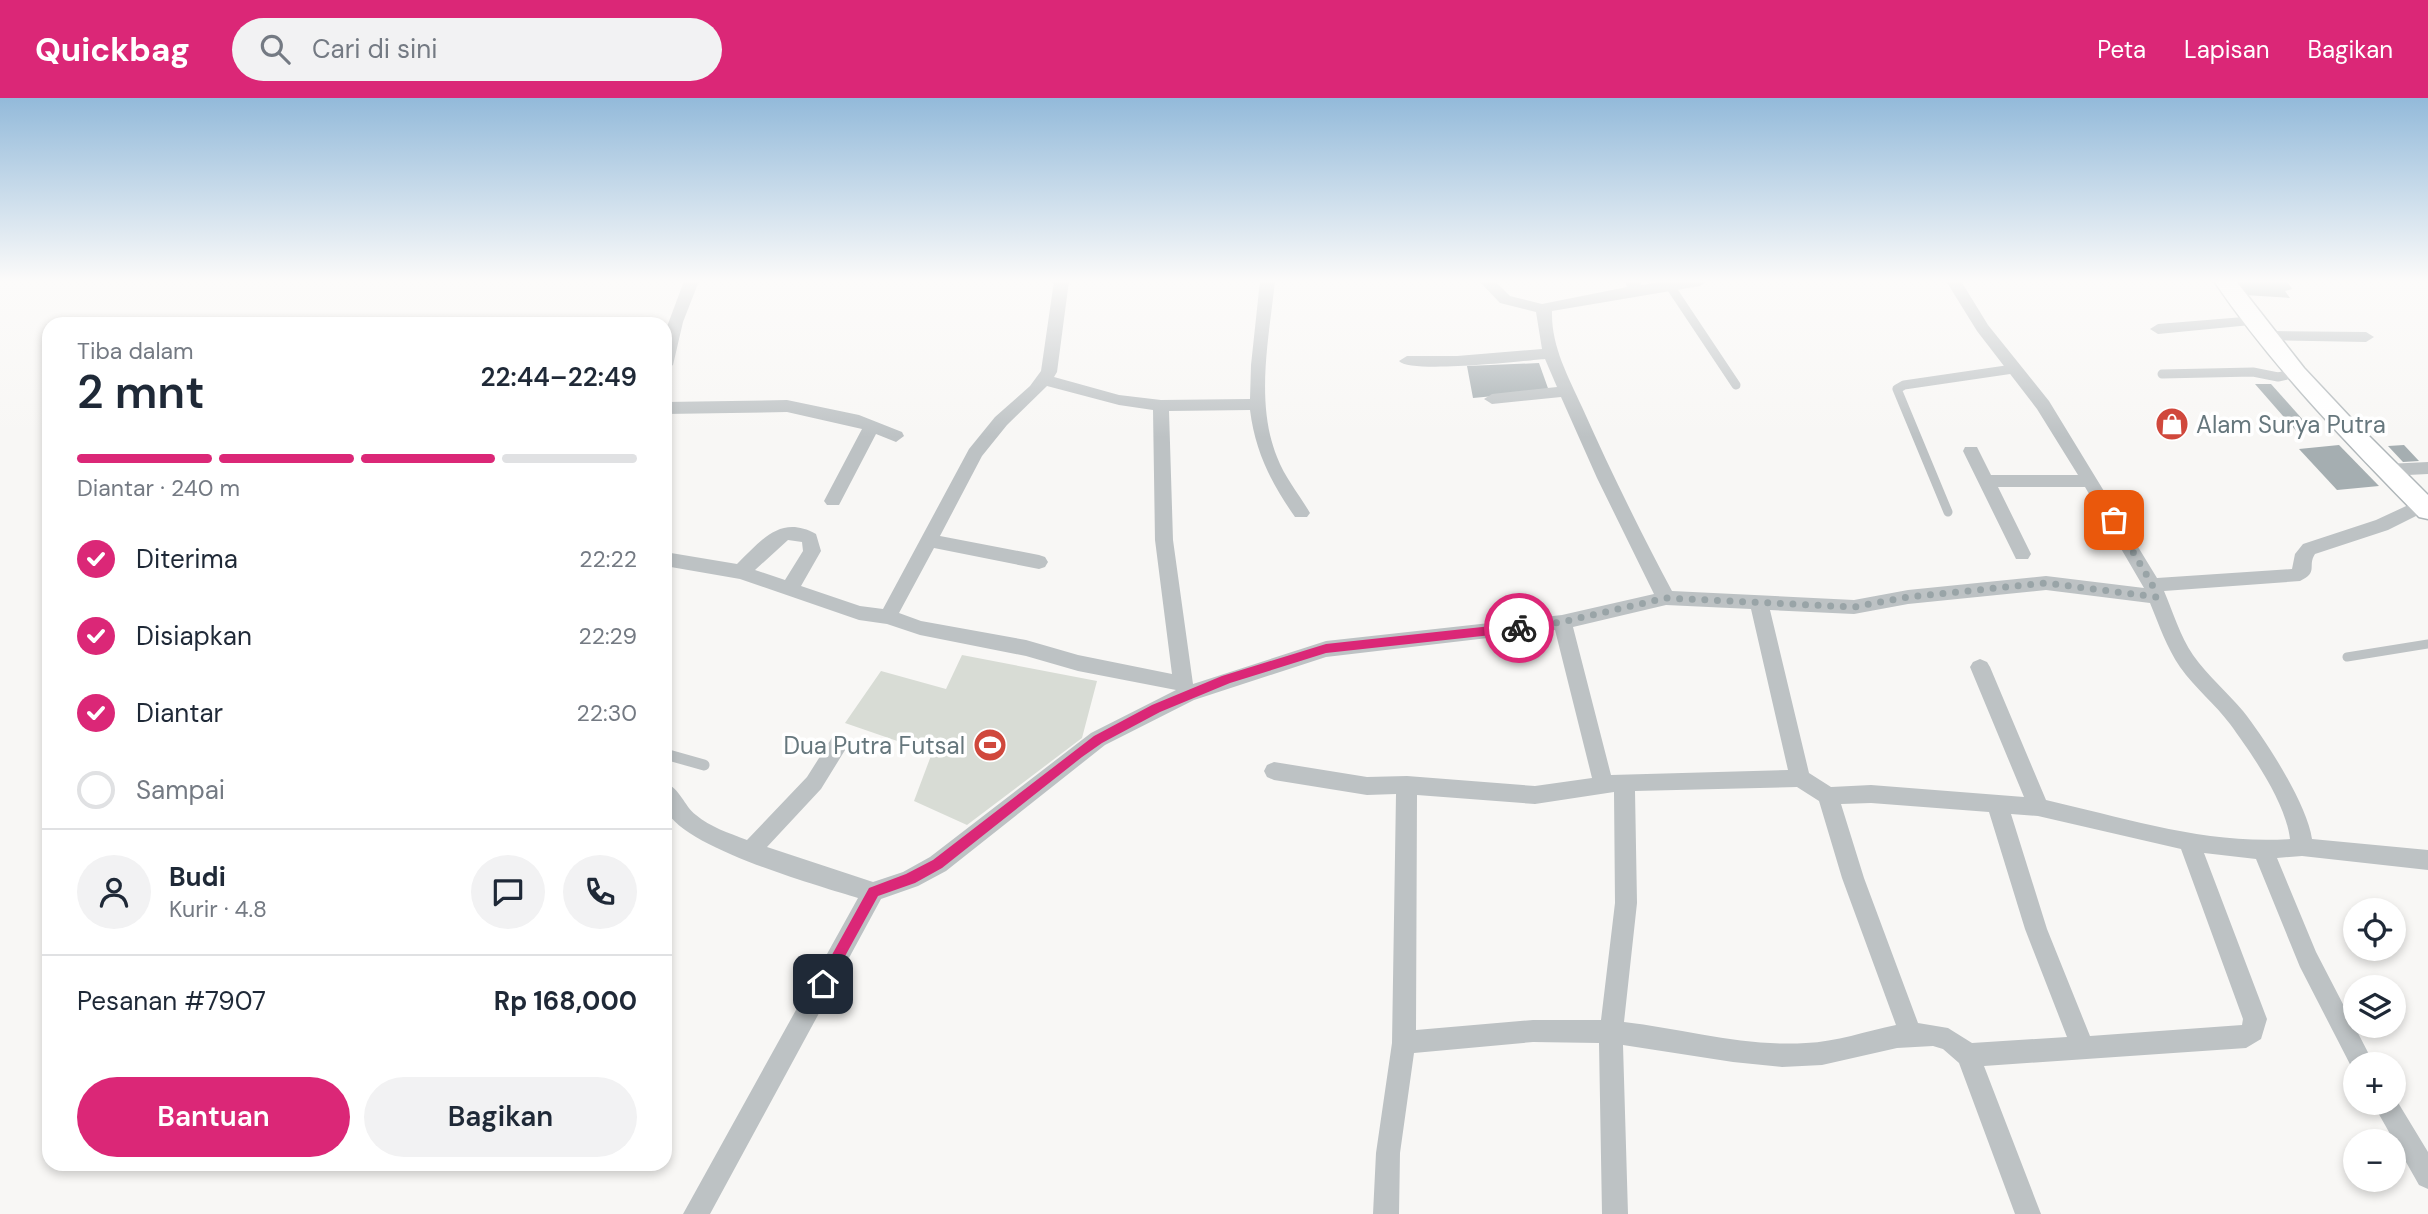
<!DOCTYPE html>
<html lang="id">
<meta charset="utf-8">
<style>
:root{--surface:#fff;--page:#f2f2f3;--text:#1f2937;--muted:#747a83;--line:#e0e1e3;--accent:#db2777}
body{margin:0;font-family:"DM Sans",sans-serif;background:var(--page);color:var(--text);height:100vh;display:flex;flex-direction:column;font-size:26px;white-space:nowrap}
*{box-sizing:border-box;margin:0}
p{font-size:23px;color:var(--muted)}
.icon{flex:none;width:38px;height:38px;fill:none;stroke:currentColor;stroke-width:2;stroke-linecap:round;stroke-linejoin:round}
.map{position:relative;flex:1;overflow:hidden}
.panel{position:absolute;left:42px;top:219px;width:630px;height:854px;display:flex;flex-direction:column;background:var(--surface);border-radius:21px;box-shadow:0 4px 10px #0003}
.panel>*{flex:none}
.fabs{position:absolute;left:2343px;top:800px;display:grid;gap:14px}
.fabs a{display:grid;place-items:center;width:63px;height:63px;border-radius:50%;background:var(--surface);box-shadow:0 4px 10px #0003;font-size:35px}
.pin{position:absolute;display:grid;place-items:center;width:60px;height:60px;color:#fff;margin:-30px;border-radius:14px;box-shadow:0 4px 10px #0006}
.courier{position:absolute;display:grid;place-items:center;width:70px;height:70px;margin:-35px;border:5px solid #db2777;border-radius:50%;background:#fff;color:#222;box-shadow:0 2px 9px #0007}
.summary em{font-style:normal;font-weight:600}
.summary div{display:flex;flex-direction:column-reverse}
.summary{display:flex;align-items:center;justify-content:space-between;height:119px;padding:0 35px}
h1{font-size:46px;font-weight:600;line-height:52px}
.bar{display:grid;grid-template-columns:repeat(4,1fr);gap:10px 7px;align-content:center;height:84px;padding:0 35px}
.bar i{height:9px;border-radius:5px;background:var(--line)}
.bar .current{background:var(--accent)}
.bar p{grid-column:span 4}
.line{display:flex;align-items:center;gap:18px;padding:0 35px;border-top:2px solid var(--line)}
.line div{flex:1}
.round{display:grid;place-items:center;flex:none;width:74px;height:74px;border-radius:37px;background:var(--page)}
ol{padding:0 35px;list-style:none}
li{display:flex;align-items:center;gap:21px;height:77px}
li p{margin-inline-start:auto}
li .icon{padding:7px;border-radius:50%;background:var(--accent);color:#fff;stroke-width:4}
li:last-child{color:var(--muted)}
li i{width:38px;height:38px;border:4px solid var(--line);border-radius:50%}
.cta{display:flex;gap:14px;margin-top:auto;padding:14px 35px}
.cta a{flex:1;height:80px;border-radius:42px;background:var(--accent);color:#fff;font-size:28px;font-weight:600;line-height:80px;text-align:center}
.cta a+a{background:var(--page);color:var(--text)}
header{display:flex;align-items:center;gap:42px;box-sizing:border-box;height:98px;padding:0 35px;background:var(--accent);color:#fff}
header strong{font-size:33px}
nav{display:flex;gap:38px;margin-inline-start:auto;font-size:24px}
.search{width:490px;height:63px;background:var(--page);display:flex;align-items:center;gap:18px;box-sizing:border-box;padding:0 24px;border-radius:38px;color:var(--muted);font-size:26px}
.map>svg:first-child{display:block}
.green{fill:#d8dcd5}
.building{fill:#a5aeb1}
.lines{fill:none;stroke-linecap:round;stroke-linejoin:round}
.secondary-casing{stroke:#afb6b9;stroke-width:3}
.lane-far1{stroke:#bdc2c4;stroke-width:9}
.lane{stroke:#bdc2c4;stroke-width:11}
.street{fill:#bdc2c4;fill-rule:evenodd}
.secondary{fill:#fff;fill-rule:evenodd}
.route{fill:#db2777}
.done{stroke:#99a4a7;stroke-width:7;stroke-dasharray:0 12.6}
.labels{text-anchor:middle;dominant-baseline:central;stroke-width:7;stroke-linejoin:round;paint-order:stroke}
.poi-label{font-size:24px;fill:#66777d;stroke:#fff;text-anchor:start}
</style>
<header>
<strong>Quickbag</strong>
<div class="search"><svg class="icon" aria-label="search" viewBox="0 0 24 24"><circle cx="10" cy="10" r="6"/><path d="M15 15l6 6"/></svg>Cari di sini</div>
<nav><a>Peta</a><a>Lapisan</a><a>Bagikan</a></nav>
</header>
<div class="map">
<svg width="2428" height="1116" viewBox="0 0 2428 1116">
<rect width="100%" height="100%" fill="#f8f7f5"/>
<polygon class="green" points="962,557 1097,583 1082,640 967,727 914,703 932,655 845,625 881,573 946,591"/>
<g class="building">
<polygon points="2236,183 2287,183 2292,191 2285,193 2290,200 2245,197"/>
<polygon points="1539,265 1549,293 1473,300 1467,268"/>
<polygon points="2255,286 2271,286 2312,332 2297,334"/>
<polygon points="2339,347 2379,388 2337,392 2299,351"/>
<polygon points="2404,347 2419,363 2403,364 2388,348"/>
</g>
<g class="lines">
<defs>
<path id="secondary" d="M2214,183h22l68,87 45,48 79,79v24l-9,-2c-73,-75 -146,-149 -205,-236z"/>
</defs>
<use href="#secondary" class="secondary-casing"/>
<g class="lane-far1">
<polyline points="1670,188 1736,287"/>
<polyline points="2162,276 2253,274 2278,279 2296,275"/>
<polyline points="1948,414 1897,291 1904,287 2013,271"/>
<polyline points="2347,559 2428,546"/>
</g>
<polyline class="lane" points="665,656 704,667"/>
<g class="street">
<polygon points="684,183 699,183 683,224 673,267 665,272 665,234"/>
<path d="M1054,183h15l-12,91 -3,5 65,18 42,5 89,-1 1,-34 9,-84h15c-6,57 -20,121 2,176 8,21 22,37 33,56l-3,4h-12c-24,-34 -40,-66 -45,-107l-81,1 4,129 20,144 133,-43 236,-26 92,-21 -57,-116 -36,-81 -69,7 -8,-5 8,-5 65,-7 -12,-28c-23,2 -135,15 -146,2l8,-5h50l85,-7 -6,-37 -36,-9 -21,-22h16l15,15 32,8 85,-17 -2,-6h15l1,4 26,-4h40l-7,5 -148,25c-1,35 16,65 30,96 28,63 58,124 90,184l182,9 54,-10 138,-14 98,12 -59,-101h-87l33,67 -3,5h-12l-53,-108 2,-4h12l14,28h87l-41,-66 -60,-78 -31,-50h15l27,44 61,76 108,177 135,-9 3,-15 8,-10 73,-24 41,-19 11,-1v10l-40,20 -73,24c-8,12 4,18 -15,27l-136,10c9,21 16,45 29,64 15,21 34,37 50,56 23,29 64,93 69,128l116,11v20l-126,-14 -25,2 39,94 58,112h-18l-2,8 -54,-105 -44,-108 -52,-6 63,166 -6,20 -15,9 -262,18 57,148h-26l-56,-151 -16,-14 -10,-3 -36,2 -75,17 -40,2 -49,-5 -110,-17 5,169h-26l-3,-171 -66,-1 -119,11 -14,100 -1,61h-26l3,-61 16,-110 4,-249 -29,1 -93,-15 -7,-3 -3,-6 3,-6 7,-3 93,15 40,-1 128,10 57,-8 -37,-148 -229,27 -132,43 -89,45 -159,126 -28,15 -37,13 -171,315h-27l175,-316c-42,-13 -174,-50 -192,-88 -3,-7 -1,-19 -1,-27 15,5 19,23 31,32 14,12 33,18 51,25l60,-63 26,-41 7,-2 7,2 3,6 -29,47 -54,58 106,35 30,-10 27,-15 161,-124 85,-43 -98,-19 -52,-15 -106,-21 -33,-11 -28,-4 -119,-41 -75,-13v-14l72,12c24,-23 43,-50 79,-30l5,17 -20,35 59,20 23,3 86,-160 26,-32 35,-31 11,-15zM1047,288l72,19 34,5 2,130 17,134 -94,-19 -52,-15 -105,-19 -22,-8 35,-65 105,21 6,-2 3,-5 -3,-5 -6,-2 -99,-19 42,-80 25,-31zM788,442l14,2 1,9 -18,29 -30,-10zM2046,492l104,13c9,22 17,45 30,64 15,21 35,37 50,57 22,30 56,79 60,115 -82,6 -165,-21 -244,-39l-56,-133 -3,-5 -7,-3 -7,3 -3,5 54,130 -153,-12 -40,2 -22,-14 -39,-163 84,4 54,-10zM1666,507l85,4 37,161 -177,5 -38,-148zM1797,689l22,14 23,77 54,147c-30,6 -60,17 -90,18 -61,4 -122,-14 -182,-21l13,-119 -2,-112zM1614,694l1,111 -14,117h-68l-117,10 1,-235 118,9zM1871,705l118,9 36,117 42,108 -95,6 -24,-15 -30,-5 -54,-145 -23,-74zM2011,716l27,2 143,33 62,170 -1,6 -152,11 -43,-107z"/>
<polygon points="2256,218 2261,220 2264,223 2261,226 2158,236 2150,231 2158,226"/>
<polygon points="2269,233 2366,234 2374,239 2366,244 2263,242 2261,238"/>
<polygon points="787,302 859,317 902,334 904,338 896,344 876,336 839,407 827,407 824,403 862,331 787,314 665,316 665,304"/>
<polygon points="2428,364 2428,376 2387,378 2378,372 2387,366"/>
<polygon points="2394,998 2428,1054 2428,1091 2419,1087 2372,1004 2394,1004"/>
</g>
<use href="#secondary" class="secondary"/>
</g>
<linearGradient id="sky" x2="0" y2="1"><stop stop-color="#93bada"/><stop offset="0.54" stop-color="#fcfbfa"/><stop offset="1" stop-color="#fcfbfa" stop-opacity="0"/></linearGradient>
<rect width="2428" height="339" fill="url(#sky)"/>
<polygon class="route" points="1519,525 1525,530 1519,534 1326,555 1230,585 1160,614 1102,645 1082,659 942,770 915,785 878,798 827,891 818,891 818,882 869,790 906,776 933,762 1094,638 1152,607 1222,578 1326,546"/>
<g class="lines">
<polyline class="done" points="1519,530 1562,524 1666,500 1854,509 1908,499 2046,485 2156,499 2152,486 2114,422"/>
</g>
<defs>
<symbol id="shop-disc" viewBox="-11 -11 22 22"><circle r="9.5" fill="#d0483c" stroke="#fff"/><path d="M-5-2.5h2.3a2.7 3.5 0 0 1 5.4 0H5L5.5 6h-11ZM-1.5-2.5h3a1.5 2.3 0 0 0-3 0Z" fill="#fff"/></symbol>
<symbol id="stadium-disc" viewBox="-11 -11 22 22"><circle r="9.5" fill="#d0483c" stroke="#fff"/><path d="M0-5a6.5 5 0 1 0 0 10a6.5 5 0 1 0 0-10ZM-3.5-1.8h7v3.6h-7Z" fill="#fff"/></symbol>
</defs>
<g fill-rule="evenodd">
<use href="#shop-disc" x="2153" y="307" width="38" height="38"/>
<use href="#stadium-disc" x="971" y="628" width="38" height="38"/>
</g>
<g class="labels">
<g class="poi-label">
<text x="2196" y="326">Alam Surya Putra</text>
<text x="965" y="647" text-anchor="end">Dua Putra Futsal</text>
</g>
</g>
</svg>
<div class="fabs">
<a><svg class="icon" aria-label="locate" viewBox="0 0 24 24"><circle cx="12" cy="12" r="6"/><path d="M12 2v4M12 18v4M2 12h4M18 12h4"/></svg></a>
<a><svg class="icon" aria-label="layers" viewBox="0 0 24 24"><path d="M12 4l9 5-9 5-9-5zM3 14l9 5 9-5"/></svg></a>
<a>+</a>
<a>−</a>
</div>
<div class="pin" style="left:2114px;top:422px;background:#ea580c"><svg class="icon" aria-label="bag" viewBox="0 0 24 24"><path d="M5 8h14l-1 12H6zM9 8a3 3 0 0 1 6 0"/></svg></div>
<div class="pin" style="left:823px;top:886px;background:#1f2937"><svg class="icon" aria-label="home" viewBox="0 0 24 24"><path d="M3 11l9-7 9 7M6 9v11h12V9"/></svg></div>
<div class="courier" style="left:1519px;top:530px"><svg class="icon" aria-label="bike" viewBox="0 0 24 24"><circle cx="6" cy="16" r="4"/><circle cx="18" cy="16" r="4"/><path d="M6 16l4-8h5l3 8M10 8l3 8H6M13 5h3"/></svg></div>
<section class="panel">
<div class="summary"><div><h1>2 mnt</h1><p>Tiba dalam</p></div><em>22:44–22:49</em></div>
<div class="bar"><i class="current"></i><i class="current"></i><i class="current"></i><i></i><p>Diantar · 240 m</p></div>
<ol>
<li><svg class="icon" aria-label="check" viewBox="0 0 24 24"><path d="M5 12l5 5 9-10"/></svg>Diterima<p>22:22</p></li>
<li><svg class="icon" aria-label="check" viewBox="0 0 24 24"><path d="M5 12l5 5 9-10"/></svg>Disiapkan<p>22:29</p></li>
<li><svg class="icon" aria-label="check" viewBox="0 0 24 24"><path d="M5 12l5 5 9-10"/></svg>Diantar<p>22:30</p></li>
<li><i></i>Sampai</li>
</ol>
<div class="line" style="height:126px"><a class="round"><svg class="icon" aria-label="person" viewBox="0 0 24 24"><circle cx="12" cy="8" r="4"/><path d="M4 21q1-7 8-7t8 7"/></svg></a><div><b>Budi</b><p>Kurir · 4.8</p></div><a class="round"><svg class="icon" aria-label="chat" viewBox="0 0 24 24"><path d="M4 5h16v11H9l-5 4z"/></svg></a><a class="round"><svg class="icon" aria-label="phone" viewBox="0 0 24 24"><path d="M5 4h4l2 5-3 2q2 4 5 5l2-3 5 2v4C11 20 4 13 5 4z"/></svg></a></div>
<div class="line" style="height:91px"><div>Pesanan #7907</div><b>Rp 168,000</b></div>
<div class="cta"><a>Bantuan</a><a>Bagikan</a></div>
</section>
</div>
